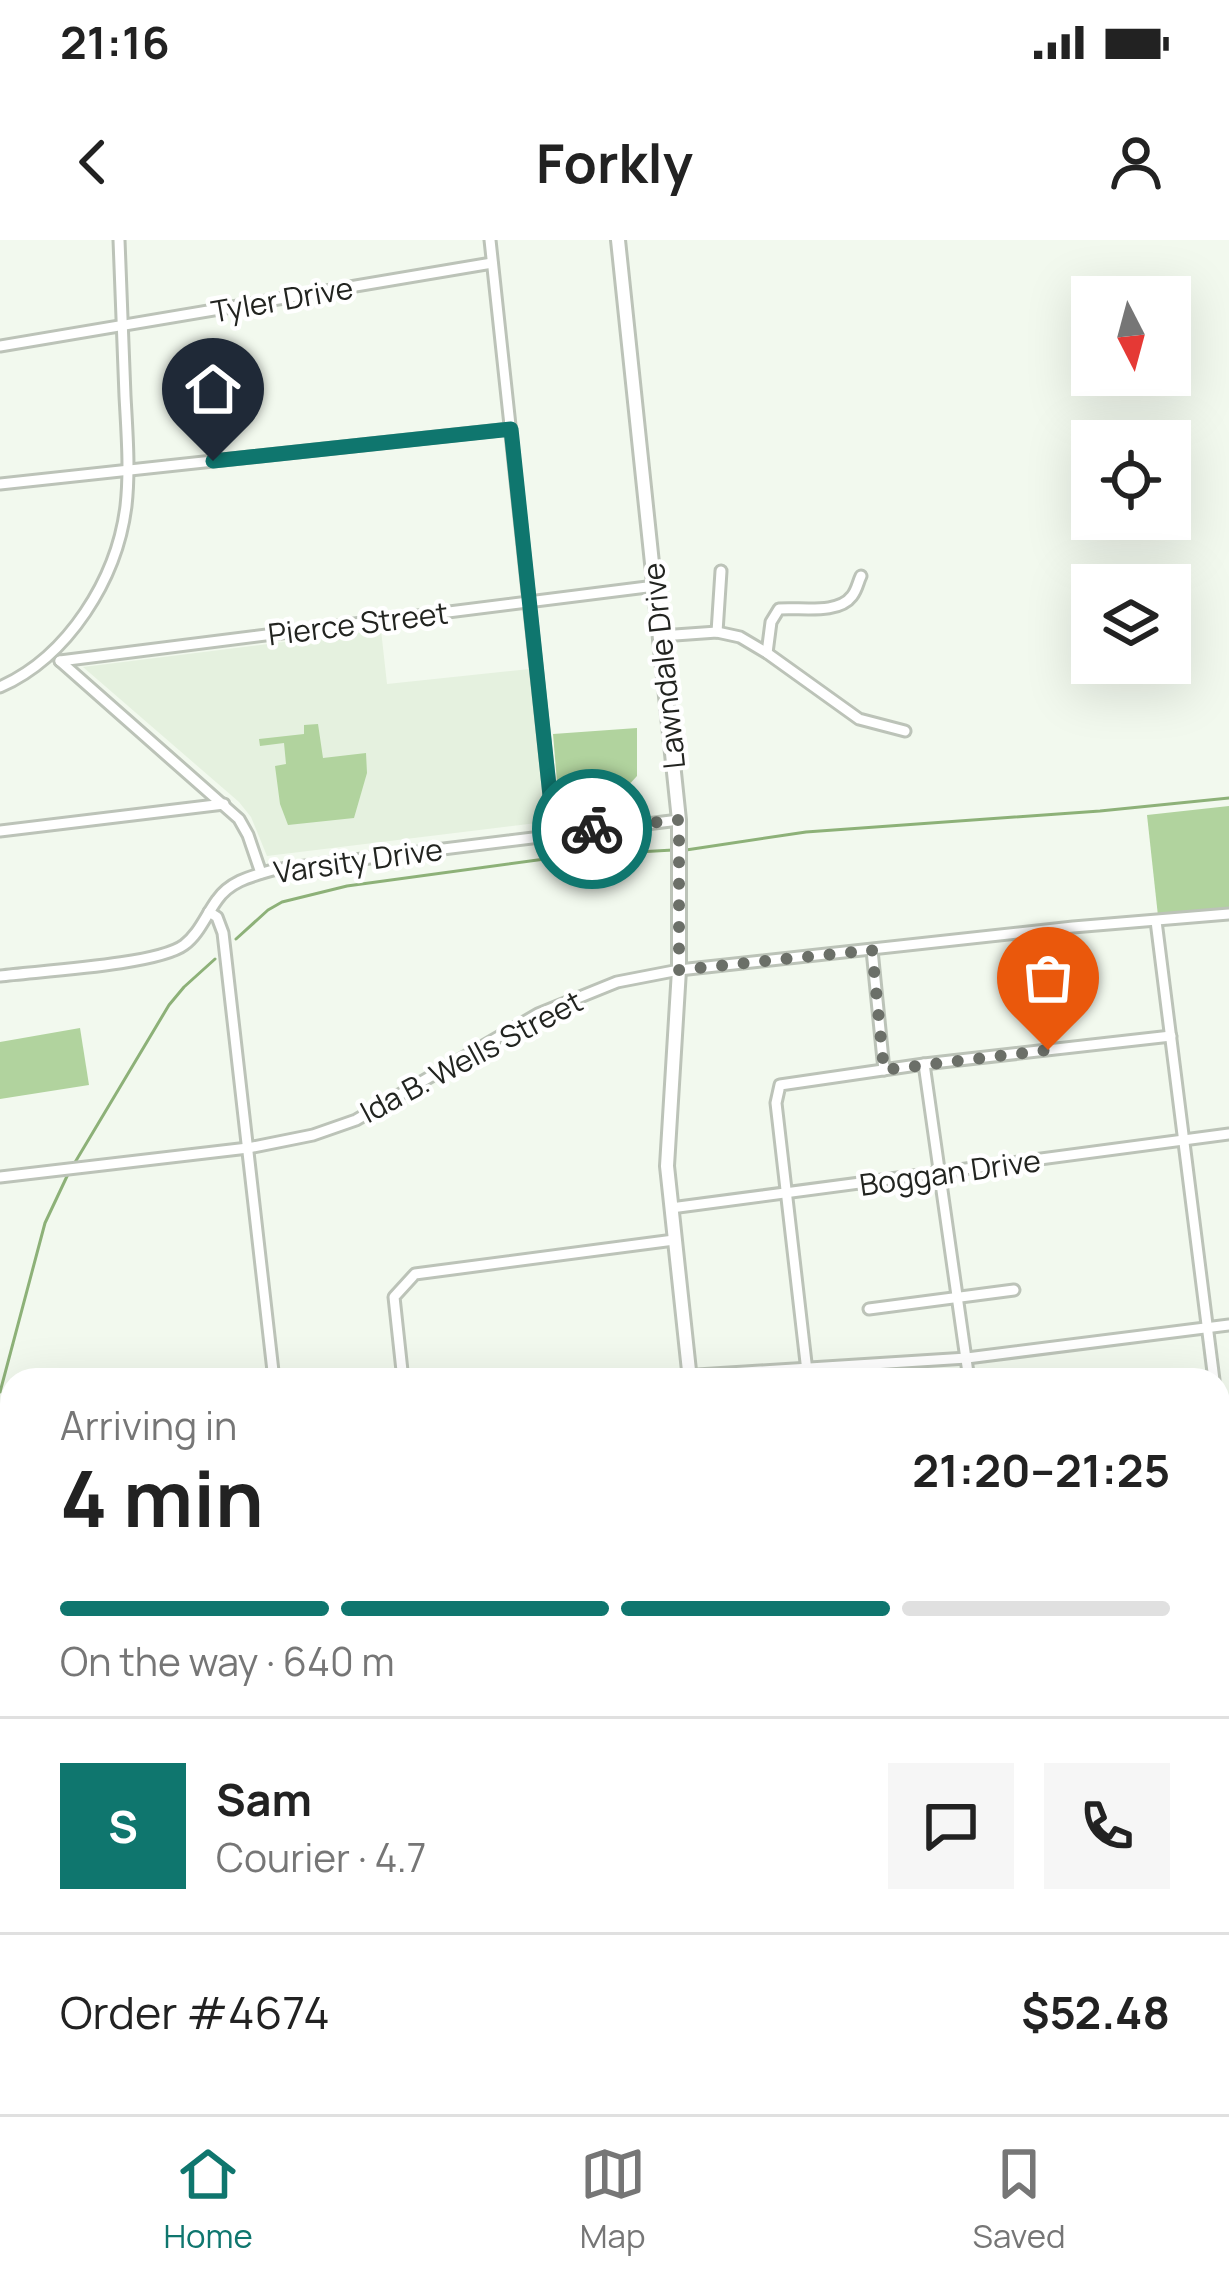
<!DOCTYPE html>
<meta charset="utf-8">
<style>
:root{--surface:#fff;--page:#f6f6f6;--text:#222;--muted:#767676;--line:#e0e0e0;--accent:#0f766e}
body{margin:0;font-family:Manrope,sans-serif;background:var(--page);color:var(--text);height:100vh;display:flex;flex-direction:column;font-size:45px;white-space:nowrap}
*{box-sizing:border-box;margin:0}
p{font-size:39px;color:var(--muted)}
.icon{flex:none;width:66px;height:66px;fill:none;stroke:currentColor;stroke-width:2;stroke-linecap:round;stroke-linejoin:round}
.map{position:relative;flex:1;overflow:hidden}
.details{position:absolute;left:0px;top:1128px;width:1230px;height:747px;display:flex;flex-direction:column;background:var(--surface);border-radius:36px 36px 0 0;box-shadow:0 12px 48px #0002}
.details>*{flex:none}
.needle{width:78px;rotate:174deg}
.fabs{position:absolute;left:1071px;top:36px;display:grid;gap:24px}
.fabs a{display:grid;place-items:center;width:120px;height:120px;border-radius:0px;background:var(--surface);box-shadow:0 12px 48px #0002;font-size:60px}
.pin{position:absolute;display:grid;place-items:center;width:102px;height:102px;color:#fff;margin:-123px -51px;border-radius:50% 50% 50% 0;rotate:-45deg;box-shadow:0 0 12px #0007}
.pin .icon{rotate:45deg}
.courier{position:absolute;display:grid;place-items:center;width:120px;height:120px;margin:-60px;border:9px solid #0f766e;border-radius:50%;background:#fff;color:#222;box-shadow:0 3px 15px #0007}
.summary em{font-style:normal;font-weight:700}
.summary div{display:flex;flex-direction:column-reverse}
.summary{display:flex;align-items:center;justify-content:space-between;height:204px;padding:0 60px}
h1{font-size:78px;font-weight:700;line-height:90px}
.bar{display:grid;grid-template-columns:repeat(4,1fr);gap:18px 12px;align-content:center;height:144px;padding:0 60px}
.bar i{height:15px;border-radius:9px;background:var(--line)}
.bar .active{background:var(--accent)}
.bar p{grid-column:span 4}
.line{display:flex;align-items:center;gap:30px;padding:0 60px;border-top:3px solid var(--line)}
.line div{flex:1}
.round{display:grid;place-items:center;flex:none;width:126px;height:126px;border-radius:0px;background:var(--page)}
.status{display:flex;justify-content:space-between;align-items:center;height:84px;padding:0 60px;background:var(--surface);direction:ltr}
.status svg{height:33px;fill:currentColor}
header{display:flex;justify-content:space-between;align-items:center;height:156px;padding:0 60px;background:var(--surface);font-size:54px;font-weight:700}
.menu{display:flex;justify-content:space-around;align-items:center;height:168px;border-top:3px solid var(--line);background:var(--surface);font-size:33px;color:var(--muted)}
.menu a{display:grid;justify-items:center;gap:6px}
.menu .active{color:var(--accent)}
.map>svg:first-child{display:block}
.built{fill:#e5f1df}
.green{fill:#b1d39e}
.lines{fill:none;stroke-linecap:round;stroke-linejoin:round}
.stream{stroke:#8db178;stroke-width:3}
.river{stroke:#bbee9d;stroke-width:14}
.street-casing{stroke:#bcc3b8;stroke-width:15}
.secondary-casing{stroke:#bcc3b8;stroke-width:18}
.primary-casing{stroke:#bcc3b8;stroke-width:20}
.street{stroke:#fff;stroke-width:9}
.secondary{stroke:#fff;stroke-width:12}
.primary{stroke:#fff;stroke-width:14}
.done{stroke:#6b6f68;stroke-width:12;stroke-dasharray:0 21.6}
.route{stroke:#0f766e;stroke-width:15}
.labels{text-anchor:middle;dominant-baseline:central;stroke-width:9;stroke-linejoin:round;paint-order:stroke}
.street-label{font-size:30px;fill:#222420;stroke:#fff}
</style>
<div class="status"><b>21:16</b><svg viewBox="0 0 49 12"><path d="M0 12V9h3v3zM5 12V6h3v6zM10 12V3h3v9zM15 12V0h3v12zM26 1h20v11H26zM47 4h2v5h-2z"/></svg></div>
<header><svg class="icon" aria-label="back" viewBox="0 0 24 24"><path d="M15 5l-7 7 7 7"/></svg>Forkly<svg class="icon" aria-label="person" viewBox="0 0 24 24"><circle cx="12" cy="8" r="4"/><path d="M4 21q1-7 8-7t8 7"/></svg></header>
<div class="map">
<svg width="1229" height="1874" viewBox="0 0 1229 1874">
<rect width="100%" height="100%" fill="#f2f9ee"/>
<polygon class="built" points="381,390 387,444 530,429 545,582 267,616 251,577 239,562 83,427"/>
<g class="green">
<polygon points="318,484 323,518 366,513 367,533 354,578 288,585 280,564 275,526 286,524 284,503 260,506 259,499 304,494 304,485"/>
<polygon points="637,488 637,536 603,573 560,578 553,494"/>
<polygon points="1229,566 1229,668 1158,676 1147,575"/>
<polygon points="80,788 89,845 0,859 0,802"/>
</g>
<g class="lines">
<g class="stream">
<polyline points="686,610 806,592 1100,571 1229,558"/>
<polyline points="236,699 268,670 282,662 347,646 567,616 673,610"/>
<polyline points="74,924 169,765 184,747 215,719"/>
<polyline points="0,1152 45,983 69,932"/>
<polyline points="0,1399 12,1383"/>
</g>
<g class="river">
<polyline points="0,1770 12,1780"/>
<polyline points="93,1863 101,1874"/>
</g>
<defs>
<g id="street">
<polyline points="490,0 554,593"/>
<polyline points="0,106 492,23"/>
<polyline points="0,244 510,189"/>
<polyline points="717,392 721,331"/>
<polyline points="661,396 717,392 740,397 767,413 859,479 905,491"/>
<path d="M767,413l4,-31 8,-13c21,-2 59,6 73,-13 5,-6 6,-14 9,-20"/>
<polyline points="60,421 655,346"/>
<polyline points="60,421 239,579 248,595 261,633"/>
<path d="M0,447c68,-30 117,-108 126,-181 4,-36 1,-73 -1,-110 -2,-52 -4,-104 -6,-156"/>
<polyline points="0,591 224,564"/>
<polyline points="209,672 217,677 223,693 274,1140"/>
<polyline points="1156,681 1214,1140"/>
<polyline points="872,710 884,830"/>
<path d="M0,736c39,-5 157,-11 184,-31 15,-11 22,-30 33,-45 13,-19 35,-24 56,-30l406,-50"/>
<polyline points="924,824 969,1140"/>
<polyline points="0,937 248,908 313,895 356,880 538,774 617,742 679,730 1073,687 1229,674"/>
<polyline points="671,968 1229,894"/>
<polyline points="869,1069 1014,1050"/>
<polyline points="403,1140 394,1057 415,1034 674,1000"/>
<polyline points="618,1140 967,1118 1229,1085"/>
<polyline points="808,1140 776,863 780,845 924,824 1171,796"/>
<polyline points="1218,1173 1229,1254"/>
<polyline points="1218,1462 1229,1461"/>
<polyline points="1218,1518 1225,1575"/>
<polyline points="0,1727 12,1740"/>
<polyline points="1218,1750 1229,1749"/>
<polyline points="0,1815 12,1814"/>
<polyline points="128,1863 138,1874"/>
<polyline points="862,1863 862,1874"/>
</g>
<polyline id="secondary" points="618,0 679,580 679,730 667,926 690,1140"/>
<g id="primary">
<polyline points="1218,1330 1229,1329"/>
<polyline points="0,1598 12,1597"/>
</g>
</defs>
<use href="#street" class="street-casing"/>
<use href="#secondary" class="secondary-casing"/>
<use href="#primary" class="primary-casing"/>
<use href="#street" class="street"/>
<use href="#secondary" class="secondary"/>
<use href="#primary" class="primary"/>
</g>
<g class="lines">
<polyline class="done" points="592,589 679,580 679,730 872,710 884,830 1048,810"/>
<polyline class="route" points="213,221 511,189 554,593 592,589"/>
</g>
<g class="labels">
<g class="street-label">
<text transform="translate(282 59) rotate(-10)">Tyler Drive</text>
<text transform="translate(358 383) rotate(-7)">Pierce Street</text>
<text transform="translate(663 426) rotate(-96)">Lawndale Drive</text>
<text transform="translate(358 620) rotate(-8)">Varsity Drive</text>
<text transform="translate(471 816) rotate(-28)">Ida B. Wells Street</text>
<text transform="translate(950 932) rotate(-8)">Boggan Drive</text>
</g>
</g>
</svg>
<div class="fabs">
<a><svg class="needle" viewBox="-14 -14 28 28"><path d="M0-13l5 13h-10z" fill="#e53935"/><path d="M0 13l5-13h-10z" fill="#767676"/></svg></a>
<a><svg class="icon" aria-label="locate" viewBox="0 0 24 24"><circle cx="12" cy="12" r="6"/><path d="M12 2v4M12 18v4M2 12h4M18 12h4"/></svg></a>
<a><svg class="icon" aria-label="layers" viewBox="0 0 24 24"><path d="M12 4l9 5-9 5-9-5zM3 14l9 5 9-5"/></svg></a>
</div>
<div class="pin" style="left:1048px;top:810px;background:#ea580c"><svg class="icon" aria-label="bag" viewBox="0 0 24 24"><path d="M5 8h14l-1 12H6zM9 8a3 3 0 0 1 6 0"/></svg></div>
<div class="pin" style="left:213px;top:221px;background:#1f2937"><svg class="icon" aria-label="home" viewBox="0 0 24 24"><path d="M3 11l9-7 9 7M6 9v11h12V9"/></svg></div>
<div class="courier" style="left:592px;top:589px"><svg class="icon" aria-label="bike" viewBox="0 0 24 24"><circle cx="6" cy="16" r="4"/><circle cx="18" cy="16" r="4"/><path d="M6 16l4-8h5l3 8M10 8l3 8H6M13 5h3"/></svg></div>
<section class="details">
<div class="summary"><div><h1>4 min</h1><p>Arriving in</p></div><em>21:20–21:25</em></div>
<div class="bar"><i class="active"></i><i class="active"></i><i class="active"></i><i></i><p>On the way · 640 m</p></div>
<div class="line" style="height:216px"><b class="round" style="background:var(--accent);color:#fff">S</b><div><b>Sam</b><p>Courier · 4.7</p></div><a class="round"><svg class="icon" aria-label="chat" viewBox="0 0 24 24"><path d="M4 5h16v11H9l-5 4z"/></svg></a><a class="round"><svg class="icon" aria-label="phone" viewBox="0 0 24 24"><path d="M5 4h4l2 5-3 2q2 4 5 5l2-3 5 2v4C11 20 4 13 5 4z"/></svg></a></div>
<div class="line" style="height:156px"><div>Order #4674</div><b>$52.48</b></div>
</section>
</div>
<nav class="menu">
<a class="active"><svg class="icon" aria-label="home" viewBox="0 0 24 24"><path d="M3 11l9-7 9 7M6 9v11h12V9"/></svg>Home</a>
<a><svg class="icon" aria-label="map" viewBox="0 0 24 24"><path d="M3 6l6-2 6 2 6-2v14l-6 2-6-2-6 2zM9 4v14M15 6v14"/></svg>Map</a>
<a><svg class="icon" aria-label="saved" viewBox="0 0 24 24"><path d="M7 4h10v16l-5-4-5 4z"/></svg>Saved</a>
</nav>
